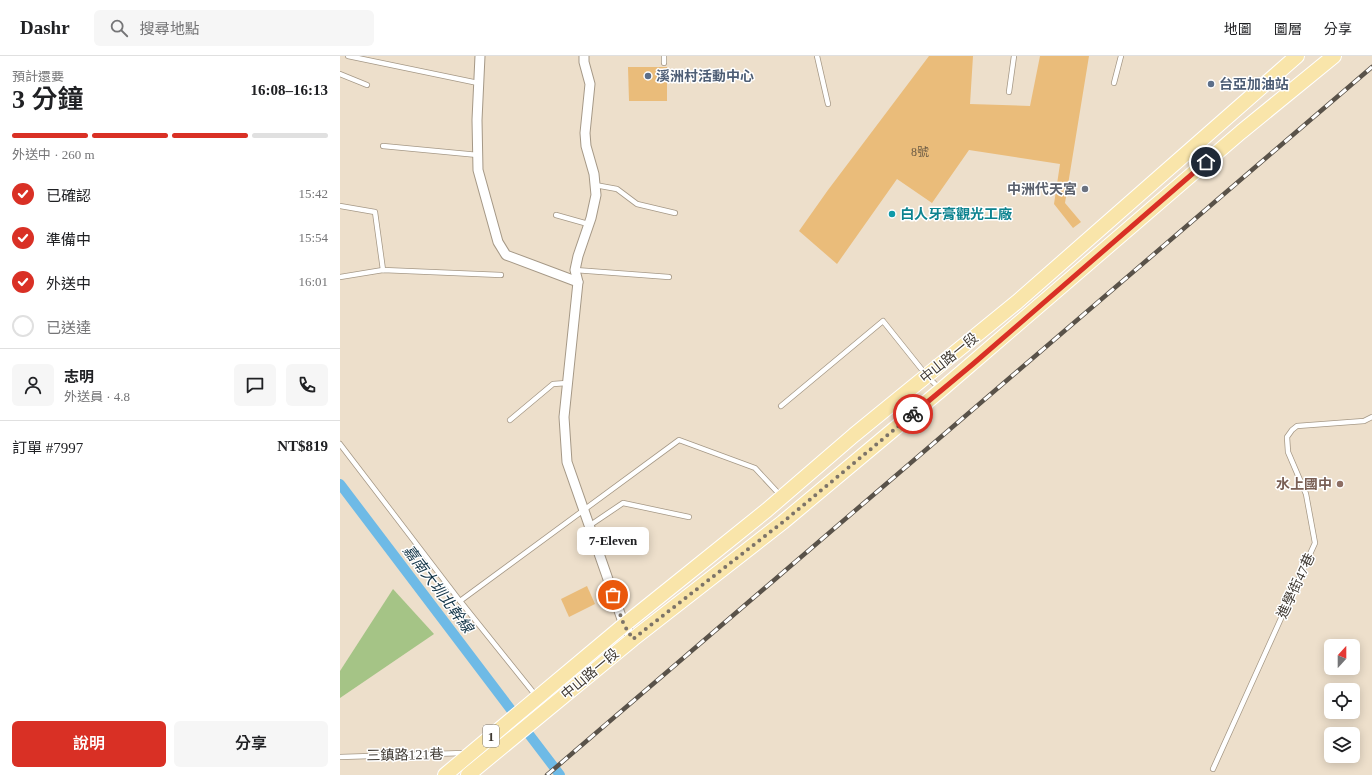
<!DOCTYPE html>
<html lang="zh-TW">
<meta charset="utf-8">
<style>
:root{--surface:#fff;--page:#f6f6f6;--text:#202124;--muted:#757577;--line:#e0e0e0;--accent:#d93025}
body{margin:0;font-family:"Times New Roman","Noto Sans TC",serif;background:var(--page);color:var(--text);height:100vh;display:flex;flex-direction:column;font-size:15px;white-space:nowrap}
*{box-sizing:border-box;margin:0}
p{font-size:13px;color:var(--muted)}
.icon{flex:none;width:22px;height:22px;fill:none;stroke:currentColor;stroke-width:2;stroke-linecap:round;stroke-linejoin:round}
.map{position:relative;flex:1;overflow:hidden}
.panel{display:flex;flex-direction:column;background:var(--surface);width:340px}
.panel>*{flex:none}
.needle{width:26px;rotate:21deg}
.controls{position:absolute;left:984px;top:583px;display:grid;gap:8px}
.controls a{display:grid;place-items:center;width:36px;height:36px;border-radius:6px;background:var(--surface);box-shadow:0 2px 10px #0003;font-size:20px}
.pin{position:absolute;display:grid;place-items:center;width:34px;height:34px;color:#fff;margin:-17px;border:2px solid #fff;border-radius:50%;box-shadow:0 1px 4px #0007}
.courier{position:absolute;display:grid;place-items:center;width:40px;height:40px;margin:-20px;border:3px solid #d93025;border-radius:50%;background:#fff;color:#222;box-shadow:0 1px 5px #0007}
.bubble{position:absolute;height:28px;border-radius:6px;background:var(--surface);box-shadow:0 2px 10px #0003;font-size:13px;font-weight:600;line-height:28px;text-align:center}
.overview em{font-style:normal;font-weight:600}
.overview div{display:flex;flex-direction:column-reverse}
.overview{display:flex;align-items:center;justify-content:space-between;height:68px;padding:0 12px}
h1{font-size:26px;font-weight:600;line-height:30px}
.bar{display:grid;grid-template-columns:repeat(4,1fr);gap:6px 4px;align-content:center;height:48px;padding:0 12px}
.bar i{height:5px;border-radius:3px;background:var(--line)}
.bar .on{background:var(--accent)}
.bar p{grid-column:span 4}
.line{display:flex;align-items:center;gap:10px;padding:0 12px;border-top:1px solid var(--line)}
.line div{flex:1}
.round{display:grid;place-items:center;flex:none;width:42px;height:42px;border-radius:6px;background:var(--page)}
ol{padding:0 12px;list-style:none}
li{display:flex;align-items:center;gap:12px;height:44px}
li p{margin-inline-start:auto}
li .icon{padding:4px;border-radius:50%;background:var(--accent);color:#fff;stroke-width:4}
li:last-child{color:var(--muted)}
li i{width:22px;height:22px;border:2px solid var(--line);border-radius:50%}
.button{display:flex;gap:8px;margin-top:auto;padding:8px 12px}
.button a{flex:1;height:46px;border-radius:6px;background:var(--accent);color:#fff;font-size:16px;font-weight:600;line-height:46px;text-align:center}
.button a+a{background:var(--page);color:var(--text)}
header{display:flex;align-items:center;gap:24px;box-sizing:border-box;height:56px;padding:0 20px;background:var(--surface);border-bottom:1px solid var(--line)}
header strong{font-size:19px}
nav{display:flex;gap:22px;margin-inline-start:auto;font-size:14px}
.search{width:280px;height:36px;background:var(--page);display:flex;align-items:center;gap:10px;box-sizing:border-box;padding:0 14px;border-radius:6px;color:var(--muted);font-size:15px}
main{display:flex;flex:1;min-height:0}
.map>svg:first-child{display:block}
.green{fill:#a5c486}
.lines{fill:none;stroke-linecap:round;stroke-linejoin:round}
.canal{stroke:#6ebae6;stroke-width:10}
.building{fill:#eabc7a}
.lane-casing{stroke:#a59886;stroke-width:6}
.street-casing{stroke:#a59886;stroke-width:11}
.primary-casing{stroke:#fff;stroke-width:16}
.lane{stroke:#fff;stroke-width:4.5}
.street{stroke:#fff;stroke-width:9}
.primary{stroke:#f9e5aa;stroke-width:14}
.rail-casing{stroke:#595249;stroke-width:4.5}
.rail{stroke:#fff;stroke-width:3;stroke-dasharray:9;stroke-linecap:butt}
.done{stroke:#7c7368;stroke-width:4;stroke-dasharray:0 7.2}
.route{stroke:#d93025;stroke-width:5}
.service-dot{fill:#5c6f8a;stroke:#fff;stroke-width:1.5}
.worship-dot{fill:#6b7280;stroke:#fff;stroke-width:1.5}
.culture-dot{fill:#0f9aa8;stroke:#fff;stroke-width:1.5}
.education-dot{fill:#8d6e63;stroke:#fff;stroke-width:1.5}
.labels{text-anchor:middle;dominant-baseline:central;stroke-width:3;stroke-linejoin:round;paint-order:stroke}
.number-label{font-size:12px;fill:#6a5a44}
.shield{fill:#fff;stroke:#797470;stroke-width:1}
.shield-label{font-size:13px;font-weight:bold;fill:#3f3932}
.service-label{font-size:14px;font-weight:bold;fill:#4e5e75;stroke:#fff;text-anchor:start}
.worship-label{font-size:14px;font-weight:bold;fill:#5b616d;stroke:#fff;text-anchor:end}
.culture-label{font-size:14px;font-weight:bold;fill:#0d838f;stroke:#fff;text-anchor:start}
.street-label{font-size:14px;fill:#3f3932;stroke:#fff}
.education-label{font-size:14px;font-weight:bold;fill:#785e54;stroke:#fff;text-anchor:end}
.water-label{font-size:15px;font-style:italic;fill:#123447;stroke:#fff}
</style>
<header>
<strong>Dashr</strong>
<div class="search"><svg class="icon" aria-label="search" viewBox="0 0 24 24"><circle cx="10" cy="10" r="6"/><path d="M15 15l6 6"/></svg>搜尋地點</div>
<nav><a>地圖</a><a>圖層</a><a>分享</a></nav>
</header>
<main>
<section class="panel">
<div class="overview"><div><h1>3 分鐘</h1><p>預計還要</p></div><em>16:08–16:13</em></div>
<div class="bar"><i class="on"></i><i class="on"></i><i class="on"></i><i></i><p>外送中 · 260 m</p></div>
<ol>
<li><svg class="icon" aria-label="check" viewBox="0 0 24 24"><path d="M5 12l5 5 9-10"/></svg>已確認<p>15:42</p></li>
<li><svg class="icon" aria-label="check" viewBox="0 0 24 24"><path d="M5 12l5 5 9-10"/></svg>準備中<p>15:54</p></li>
<li><svg class="icon" aria-label="check" viewBox="0 0 24 24"><path d="M5 12l5 5 9-10"/></svg>外送中<p>16:01</p></li>
<li><i></i>已送達</li>
</ol>
<div class="line" style="height:72px"><a class="round"><svg class="icon" aria-label="person" viewBox="0 0 24 24"><circle cx="12" cy="8" r="4"/><path d="M4 21q1-7 8-7t8 7"/></svg></a><div><b>志明</b><p>外送員 · 4.8</p></div><a class="round"><svg class="icon" aria-label="chat" viewBox="0 0 24 24"><path d="M4 5h16v11H9l-5 4z"/></svg></a><a class="round"><svg class="icon" aria-label="phone" viewBox="0 0 24 24"><path d="M5 4h4l2 5-3 2q2 4 5 5l2-3 5 2v4C11 20 4 13 5 4z"/></svg></a></div>
<div class="line" style="height:52px"><div>訂單 #7997</div><b>NT$819</b></div>
<div class="button"><a>說明</a><a>分享</a></div>
</section>
<div class="map">
<svg width="1032" height="719" viewBox="0 0 1032 719">
<rect width="100%" height="100%" fill="#eddfcb"/>
<polygon class="green" points="53,533 94,578 0,642 0,615"/>
<g class="lines">
<g class="canal">
<polyline points="0,428 172,655"/>
<polyline points="188,677 220,719"/>
</g>
</g>
<g class="building">
<polygon points="589,0 633,0 630,48 690,50 700,0 749,0 725,147 741,166 733,172 714,148 720,108 629,94 592,147 557,123 497,208 459,175 488,134"/>
<polygon points="288,11 327,11 327,45 289,45"/>
<polygon points="247,530 255,548 229,561 221,543"/>
</g>
<g class="lines">
<defs>
<g id="lane">
<polyline points="8,0 138,27"/>
<polyline points="324,0 324,7"/>
<polyline points="477,0 488,48"/>
<polyline points="0,18 27,29"/>
<polyline points="774,27 781,0"/>
<polyline points="669,36 674,0"/>
<polyline points="43,90 138,99"/>
<polyline points="255,129 277,133 297,148 335,157"/>
<polyline points="0,150 35,156 43,214"/>
<polyline points="216,159 248,168"/>
<polyline points="235,214 329,221"/>
<polyline points="0,221 43,214 161,219"/>
<polyline points="441,350 543,265 587,320 599,332"/>
<polyline points="170,364 213,328 227,327"/>
<polyline points="0,388 120,545 197,641"/>
<polyline points="249,470 283,447 349,461"/>
<polyline points="120,545 339,384 415,412 441,440"/>
<polyline points="0,701 124,697"/>
<polyline points="873,713 975,487 966,438 948,396 947,381 952,374 957,370 1024,365 1032,361"/>
</g>
<g id="street">
<polyline points="140,0 137,64 138,114 158,186 166,199 238,226"/>
<polyline points="244,0 244,6 250,28 245,77 246,90 254,118 256,139 251,162 238,200 235,214 238,226 224,361 227,406 284,569 293,583"/>
</g>
<g id="primary">
<polyline points="105,719 284,569 427,454 514,379 677,246 957,0"/>
<polyline points="128,719 293,583 443,466 601,334 901,76 994,0"/>
</g>
</defs>
<use href="#lane" class="lane-casing"/>
<use href="#street" class="street-casing"/>
<use href="#primary" class="primary-casing"/>
<use href="#lane" class="lane"/>
<use href="#street" class="street"/>
<use href="#primary" class="primary"/>
<defs>
<polyline id="rail" points="207,719 1032,11"/>
</defs>
<use href="#rail" class="rail-casing"/>
<use href="#rail" class="rail"/>
</g>
<g class="lines">
<polyline class="done" points="273,539 284,569 293,583 443,466 573,358"/>
<polyline class="route" points="573,358 633,308 866,106"/>
</g>
<g class="service-dot">
<circle cx="308" cy="20" r="4"/>
<circle cx="871" cy="28" r="4"/>
</g>
<circle class="worship-dot" cx="745" cy="133" r="4"/>
<circle class="culture-dot" cx="552" cy="158" r="4"/>
<circle class="education-dot" cx="1000" cy="428" r="4"/>
<g class="labels">
<g class="number-label">
<text x="580" y="96">8號</text>
</g>
<rect class="shield" x="143" y="669" width="16" height="22" rx="3"/>
<g class="shield-label">
<text x="151" y="680">1</text>
</g>
<g class="service-label">
<text x="316" y="20">溪洲村活動中心</text>
<text x="879" y="28">台亞加油站</text>
</g>
<g class="worship-label">
<text x="737" y="133">中洲代天宮</text>
</g>
<g class="culture-label">
<text x="560" y="158">白人牙膏觀光工廠</text>
</g>
<g class="street-label">
<text transform="translate(609 302) rotate(-39)">中山路一段</text>
<text transform="translate(956 530) rotate(-65)">進學街47巷</text>
<text transform="translate(250 618) rotate(-40)">中山路一段</text>
<text transform="translate(65 699) rotate(-1)">三鎮路121巷</text>
</g>
<g class="education-label">
<text x="992" y="428">水上國中</text>
</g>
<g class="water-label">
<text transform="translate(98 533) rotate(53)">嘉南大圳北幹線</text>
</g>
</g>
</svg>
<div class="controls">
<a><svg class="needle" viewBox="-14 -14 28 28"><path d="M0-13l5 13h-10z" fill="#e53935"/><path d="M0 13l5-13h-10z" fill="#757577"/></svg></a>
<a><svg class="icon" aria-label="locate" viewBox="0 0 24 24"><circle cx="12" cy="12" r="6"/><path d="M12 2v4M12 18v4M2 12h4M18 12h4"/></svg></a>
<a><svg class="icon" aria-label="layers" viewBox="0 0 24 24"><path d="M12 4l9 5-9 5-9-5zM3 14l9 5 9-5"/></svg></a>
</div>
<div class="pin" style="left:273px;top:539px;background:#ea580c"><svg class="icon" aria-label="bag" viewBox="0 0 24 24"><path d="M5 8h14l-1 12H6zM9 8a3 3 0 0 1 6 0"/></svg></div>
<div class="pin" style="left:866px;top:106px;background:#1f2937"><svg class="icon" aria-label="home" viewBox="0 0 24 24"><path d="M3 11l9-7 9 7M6 9v11h12V9"/></svg></div>
<div class="courier" style="left:573px;top:358px"><svg class="icon" aria-label="bike" viewBox="0 0 24 24"><circle cx="6" cy="16" r="4"/><circle cx="18" cy="16" r="4"/><path d="M6 16l4-8h5l3 8M10 8l3 8H6M13 5h3"/></svg></div>
<div class="bubble" style="left:237px;top:471px;width:72px">7-Eleven</div>
</div>
</main>
